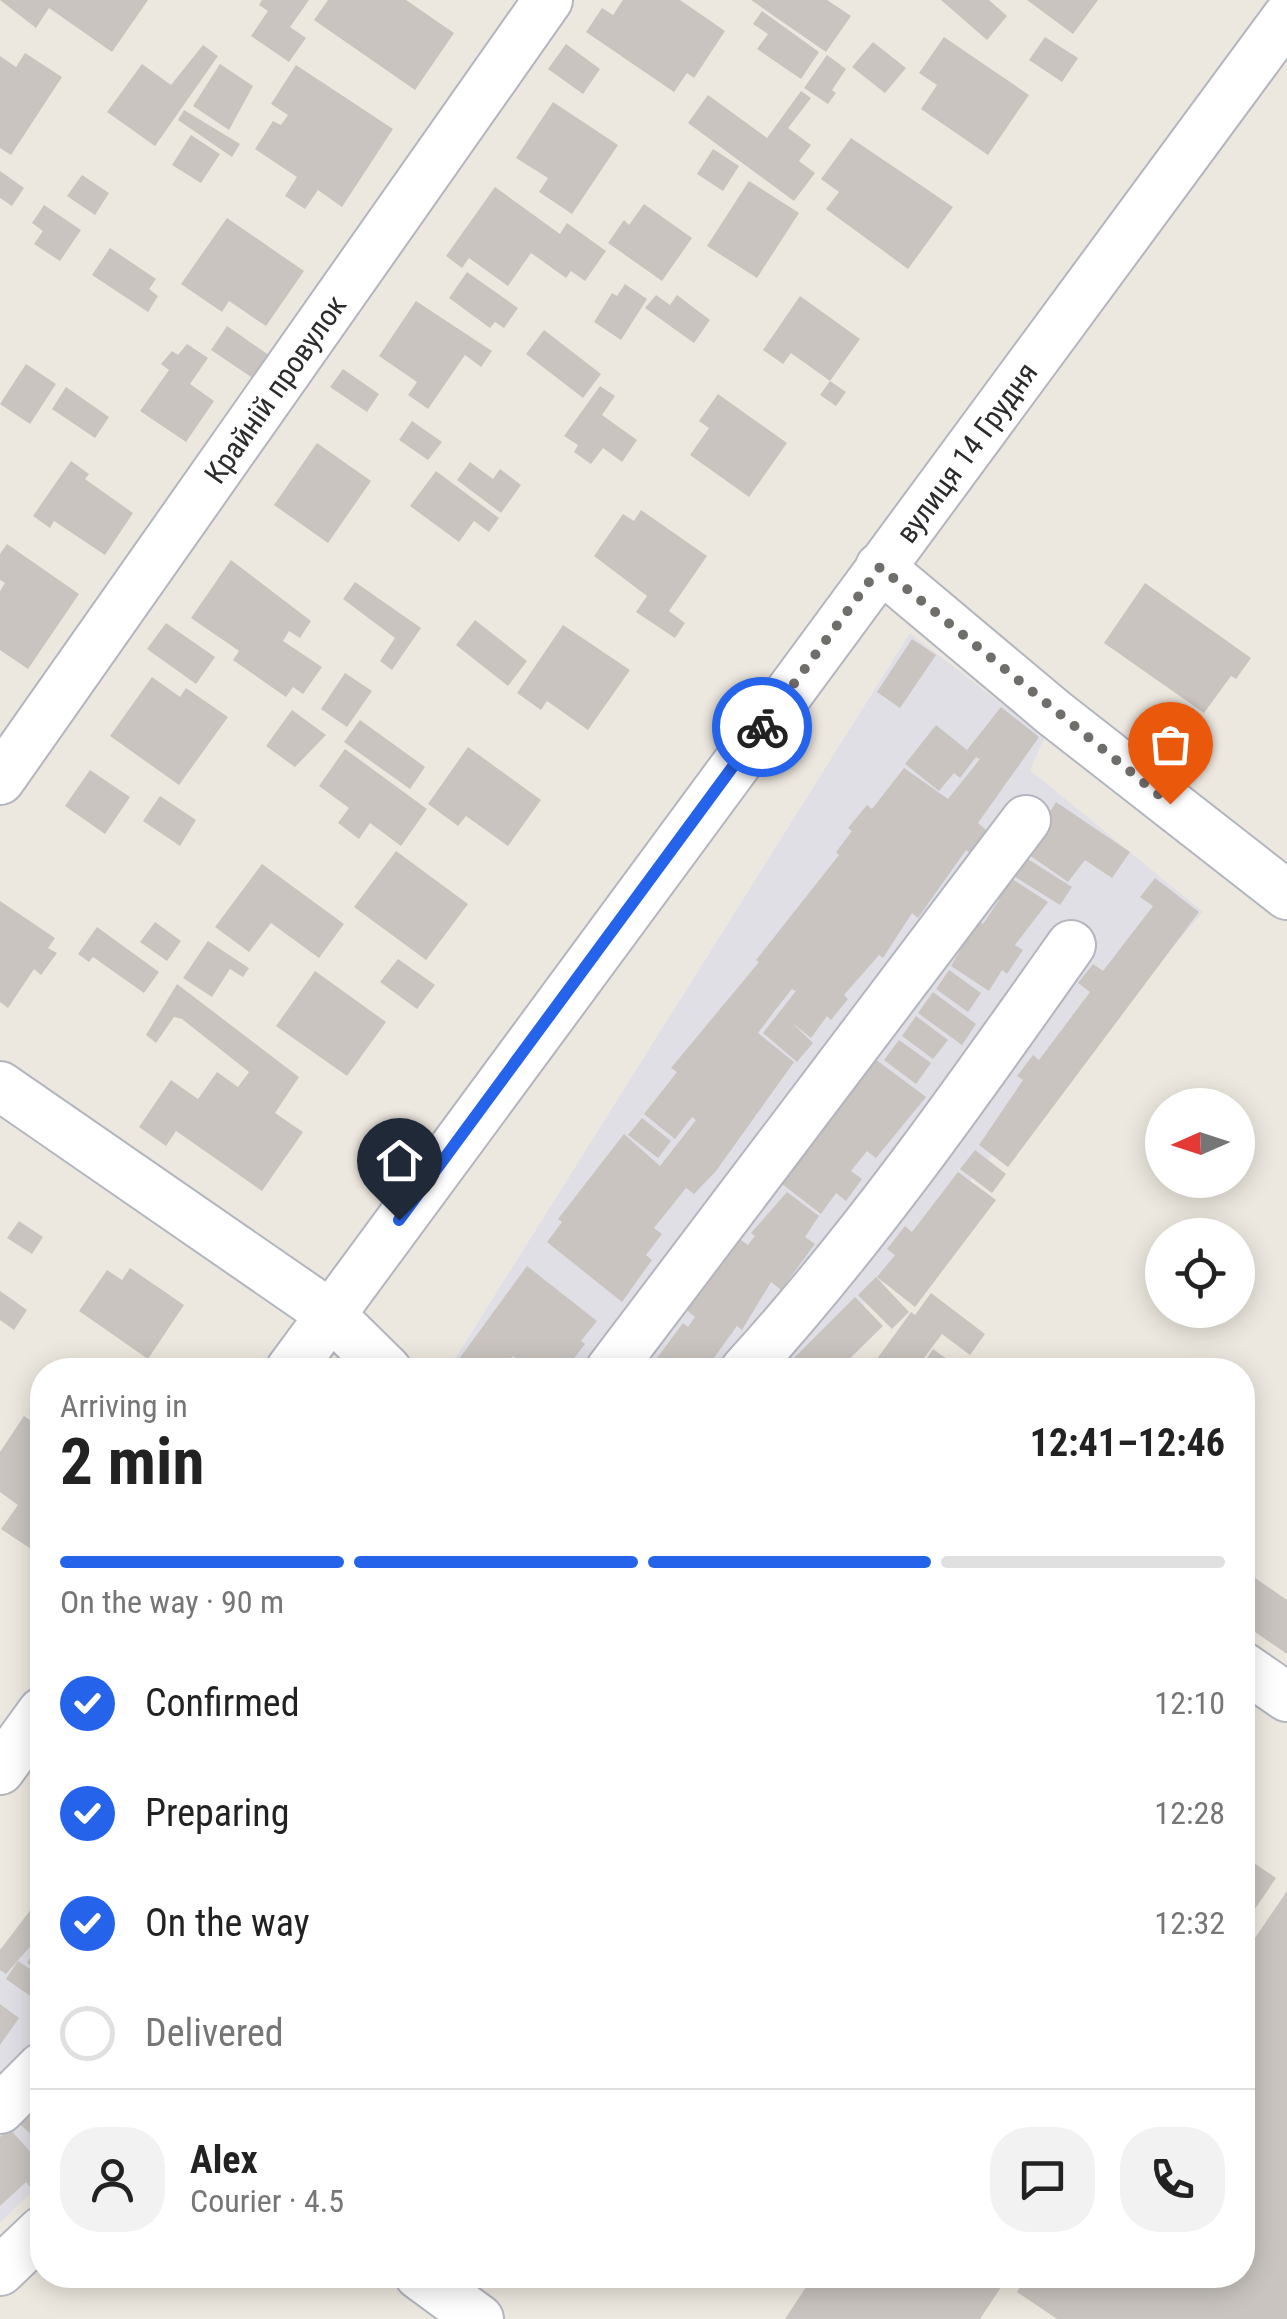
<!DOCTYPE html>
<meta charset="utf-8">
<style>
:root{--surface:#fff;--page:#f2f2f2;--text:#222;--muted:#767676;--line:#e0e0e0;--accent:#2563eb}
body{margin:0;font-family:"Roboto Condensed",sans-serif;background:var(--page);color:var(--text);height:100vh;display:flex;flex-direction:column;font-size:38px;white-space:nowrap}
*{box-sizing:border-box;margin:0}
p{font-size:32px;color:var(--muted)}
.icon{flex:none;width:55px;height:55px;fill:none;stroke:currentColor;stroke-width:2;stroke-linecap:round;stroke-linejoin:round}
.map{position:relative;flex:1;overflow:hidden}
.side{position:absolute;left:30px;top:1358px;width:1225px;height:930px;display:flex;flex-direction:column;background:var(--surface);border-radius:40px;box-shadow:0 5px 25px #0003}
.side>*{flex:none}
.needle{width:65px;rotate:267deg}
.buttons{position:absolute;left:1145px;top:1088px;display:grid;gap:20px}
.buttons a{display:grid;place-items:center;width:110px;height:110px;border-radius:50%;background:var(--surface);box-shadow:0 5px 25px #0003;font-size:50px}
.pin{position:absolute;display:grid;place-items:center;width:85px;height:85px;color:#fff;margin:-102px -42px;border-radius:50% 50% 50% 0;rotate:-45deg;box-shadow:0 0 10px #0007}
.pin .icon{rotate:45deg}
.courier{position:absolute;display:grid;place-items:center;width:100px;height:100px;margin:-50px;border:8px solid #2563eb;border-radius:50%;background:#fff;color:#222;box-shadow:0 2px 12px #0007}
.summary em{font-style:normal;font-weight:700}
.summary div{display:flex;flex-direction:column-reverse}
.summary{display:flex;align-items:center;justify-content:space-between;height:170px;padding:0 30px}
h1{font-size:65px;font-weight:700;line-height:75px}
.bar{display:grid;grid-template-columns:repeat(4,1fr);gap:15px 10px;align-content:center;height:120px;padding:0 30px}
.bar i{height:12px;border-radius:8px;background:var(--line)}
.bar .active{background:var(--accent)}
.bar p{grid-column:span 4}
.line{display:flex;align-items:center;gap:25px;padding:0 30px;border-top:2px solid var(--line)}
.line div{flex:1}
.round{display:grid;place-items:center;flex:none;width:105px;height:105px;border-radius:40px;background:var(--page)}
ol{padding:0 30px;list-style:none}
li{display:flex;align-items:center;gap:30px;height:110px}
li p{margin-inline-start:auto}
li .icon{padding:10px;border-radius:50%;background:var(--accent);color:#fff;stroke-width:4}
li:last-child{color:var(--muted)}
li i{width:55px;height:55px;border:5px solid var(--line);border-radius:50%}
.map>svg:first-child{display:block}
.industrial{fill:#e1dfe6}
.building{fill:#c9c4bf}
.lines{fill:none;stroke-linecap:round;stroke-linejoin:round}
.minor-casing{stroke:#b3b5bf;stroke-width:52}
.minor{stroke:#fff;stroke-width:48}
.done{stroke:#706e6b;stroke-width:10;stroke-dasharray:0 18}
.route{stroke:#2563eb;stroke-width:12}
.labels{text-anchor:middle;dominant-baseline:central;stroke-width:10;stroke-linejoin:round;paint-order:stroke}
.street-label{font-size:30px;fill:#2c2c2c;stroke:#fff}
</style>
<div class="map">
<svg width="1287" height="2319" viewBox="0 0 1287 2319">
<rect width="100%" height="100%" fill="#ede8df"/>
<g class="industrial">
<polygon points="910,633 1045,737 1030,770 1203,912 876,1289 816,1370 448,1370"/>
<polygon points="42,1913 42,2182 0,2223 0,1970"/>
</g>
<g class="building">
<polygon points="0,0 148,0 112,52 49,8 36,28"/>
<polygon points="262,0 309,0 290,27 306,38 289,62 251,36 268,11 259,5"/>
<polygon points="328,0 406,0 454,33 415,90 314,20"/>
<polygon points="623,0 680,0 725,31 694,78 687,73 674,92 586,32 602,8 613,15"/>
<polygon points="751,0 827,0 851,16 826,52"/>
<polygon points="941,0 989,0 1007,16 987,40"/>
<polygon points="1027,0 1098,0 1073,34"/>
<polygon points="762,11 819,52 801,79 757,49 768,34 753,24"/>
<polygon points="944,37 1029,95 988,155 921,109 937,85 919,73"/>
<polygon points="1045,37 1078,58 1062,82 1029,60"/>
<polygon points="873,42 906,68 885,93 852,67"/>
<polygon points="566,44 600,69 583,94 548,69"/>
<polygon points="203,45 218,56 155,146 107,112 142,64 171,85"/>
<polygon points="25,53 62,77 11,155 0,148 0,56 16,67"/>
<polygon points="827,55 846,69 832,90 836,93 828,104 804,88"/>
<polygon points="220,64 253,86 229,130 193,106"/>
<polygon points="296,65 393,129 342,207 318,190 305,209 285,196 297,177 255,149 273,121 281,125 288,115 271,104"/>
<polygon points="801,91 811,98 788,128 811,145 799,161 815,173 794,201 688,123 708,95 767,138"/>
<polygon points="553,102 618,145 572,214 539,192 548,178 516,158"/>
<polygon points="184,110 240,144 232,157 178,120"/>
<polygon points="191,135 220,154 201,183 172,165"/>
<polygon points="851,138 953,207 908,269 826,209 839,192 821,179"/>
<polygon points="713,149 739,166 723,191 697,174"/>
<polygon points="0,171 24,188 12,206 0,198"/>
<polygon points="82,175 109,193 95,215 67,196"/>
<polygon points="749,181 799,213 757,278 707,246"/>
<polygon points="495,187 560,234 567,223 606,251 585,281 571,271 566,278 531,253 508,286 469,258 462,268 446,256"/>
<polygon points="644,204 692,238 662,281 608,243 624,220 629,225"/>
<polygon points="44,205 81,230 60,261 34,244 43,231 32,223"/>
<polygon points="227,218 304,271 266,326 229,301 222,312 181,284"/>
<polygon points="110,248 156,279 149,289 158,296 148,312 92,275"/>
<polygon points="467,272 518,308 504,328 495,322 490,328 449,298"/>
<polygon points="625,284 647,299 621,340 594,322 612,293 617,296"/>
<polygon points="656,295 670,305 677,295 710,320 694,343 645,308"/>
<polygon points="800,296 860,339 830,381 846,392 836,406 820,395 830,381 791,353 783,364 763,350"/>
<polygon points="416,301 492,351 481,367 465,355 428,409 408,395 417,382 379,356"/>
<polygon points="227,326 270,356 254,379 211,350"/>
<polygon points="544,330 601,374 583,398 526,354"/>
<polygon points="187,344 208,358 190,384 214,401 186,442 140,411 169,370 161,364 172,351 178,355"/>
<polygon points="26,364 56,384 30,424 0,404"/>
<polygon points="343,369 379,394 367,412 330,387"/>
<polygon points="600,386 615,396 602,415 637,440 622,462 603,448 591,464 574,452 578,445 564,436"/>
<polygon points="66,387 109,417 95,438 52,409"/>
<polygon points="718,394 787,443 749,497 690,455 709,428 699,421"/>
<polygon points="412,421 442,442 428,460 399,440"/>
<polygon points="317,443 371,481 328,543 274,505"/>
<polygon points="71,461 89,474 85,479 133,513 105,555 54,521 50,528 33,516"/>
<polygon points="470,462 493,479 500,469 521,485 501,513 457,480"/>
<polygon points="436,471 499,518 489,532 474,521 459,542 410,506"/>
<polygon points="641,510 707,556 669,611 685,623 675,638 636,612 647,596 594,556 623,514 634,521"/>
<polygon points="7,544 79,594 28,669 0,650 0,591 5,583 0,580 0,554"/>
<polygon points="231,560 311,621 300,638 289,631 283,641 322,667 303,694 293,687 286,697 233,660 239,651 191,618"/>
<polygon points="355,582 421,628 392,670 380,661 395,638 343,599"/>
<polygon points="1145,583 1251,658 1236,679 1231,676 1204,713 1104,643"/>
<polygon points="475,620 527,661 508,686 456,645"/>
<polygon points="166,623 215,657 196,684 147,649"/>
<polygon points="563,625 630,670 588,730 547,701 541,710 517,693"/>
<polygon points="912,639 936,655 900,708 877,692"/>
<polygon points="345,673 372,691 347,727 321,709"/>
<polygon points="152,677 180,697 186,688 228,717 179,785 110,736"/>
<polygon points="1001,707 1039,737 978,823 992,835 975,857 966,850 918,918 912,913 883,958 879,955 844,995 848,999 831,1020 827,1016 811,1038 791,1022 813,1043 797,1062 763,1033 796,991 792,989 776,1009 758,1033 794,1062 716,1171 694,1194 686,1188 654,1228 662,1234 646,1255 652,1260 622,1302 547,1242 562,1222 558,1219 624,1134 660,1166 696,1120 692,1117 675,1139 644,1114 677,1072 671,1068 759,962 756,960 839,855 836,852 852,831 848,828 867,805 872,809 904,768 948,799 980,759 976,757 960,778 954,773 939,791 905,764 936,725 967,750"/>
<polygon points="292,710 326,735 295,767 266,746"/>
<polygon points="360,720 425,767 410,789 344,742"/>
<polygon points="468,747 541,800 508,846 466,816 458,826 428,804"/>
<polygon points="345,749 427,809 401,846 370,823 359,839 338,823 349,808 319,786"/>
<polygon points="90,770 130,797 105,834 65,806"/>
<polygon points="160,796 196,820 180,846 143,821"/>
<polygon points="1056,802 1130,852 1112,878 1085,860 1068,882 1025,852"/>
<polygon points="396,851 468,904 426,960 354,907"/>
<polygon points="1023,856 1072,887 1060,905 1012,875"/>
<polygon points="262,864 344,924 319,958 271,923 249,952 215,927"/>
<polygon points="1006,875 1048,902 1015,945 1023,950 1007,974 1002,970 989,991 951,966 978,920 983,924 999,900 993,896"/>
<polygon points="1155,878 1199,912 1008,1167 979,1145 1023,1080 1017,1076 1033,1055 1039,1060 1090,992 1078,983 1093,964 1103,971 1153,906 1140,897"/>
<polygon points="0,901 55,938 48,948 57,953 41,975 34,969 8,1008 0,1002"/>
<polygon points="155,922 181,941 167,961 140,942"/>
<polygon points="97,927 159,972 144,993 93,957 89,962 78,954"/>
<polygon points="208,941 249,968 243,977 230,969 212,997 183,978"/>
<polygon points="398,959 435,985 417,1009 380,982"/>
<polygon points="949,970 981,993 968,1012 936,989"/>
<polygon points="315,971 386,1022 347,1076 276,1026"/>
<polygon points="177,984 299,1077 275,1113 303,1132 262,1191 176,1131 166,1146 139,1127 171,1080 198,1099 217,1072 238,1087 249,1072 182,1019 174,1017 156,1043 146,1035"/>
<polygon points="933,992 976,1024 962,1045 918,1013"/>
<polygon points="916,1016 948,1040 933,1059 902,1036"/>
<polygon points="899,1040 931,1063 916,1084 884,1060"/>
<polygon points="871,1056 926,1097 876,1158 867,1151 851,1171 862,1179 846,1201 836,1193 821,1214 782,1184 797,1163 791,1160 822,1118 828,1122"/>
<polygon points="642,1118 671,1141 658,1158 628,1135"/>
<polygon points="975,1150 1006,1174 992,1193 960,1169"/>
<polygon points="958,1172 996,1200 915,1307 877,1277 895,1255 887,1249 905,1226 912,1232"/>
<polygon points="787,1192 819,1216 805,1237 815,1244 781,1290 771,1282 742,1330 737,1326 708,1366 702,1362 696,1370 657,1370 651,1366 683,1323 688,1327 695,1317 675,1301 727,1230 748,1245 755,1236 751,1233"/>
<polygon points="19,1221 43,1237 32,1254 7,1238"/>
<polygon points="527,1266 597,1321 581,1341 585,1344 568,1366 564,1363 559,1370 509,1370 517,1359 513,1356 502,1370 451,1370"/>
<polygon points="130,1268 184,1305 148,1359 79,1311 107,1270 122,1280"/>
<polygon points="876,1277 909,1312 892,1329 858,1295"/>
<polygon points="0,1291 27,1310 14,1330 0,1320"/>
<polygon points="931,1293 985,1334 970,1355 942,1334 915,1370 869,1370 911,1312 915,1315"/>
<polygon points="855,1297 883,1326 838,1370 782,1370"/>
<polygon points="933,1349 958,1367 956,1370 919,1370"/>
<polygon points="24,1416 42,1428 42,1545 37,1553 1,1529 18,1505 0,1492 0,1452"/>
<polygon points="1242,1569 1287,1600 1287,1654 1242,1623"/>
<polygon points="1242,1855 1276,1878 1242,1928"/>
<polygon points="1287,1891 1287,2319 1057,2319 1017,2292 1028,2275 1242,2275 1242,1957"/>
<polygon points="32,1908 42,1916 42,1933 6,1974 0,1970 0,1950"/>
<polygon points="42,1939 42,1973 27,1963"/>
<polygon points="18,1961 42,1977 42,2004 6,1979"/>
<polygon points="0,2004 19,2018 0,2045"/>
<polygon points="42,2085 42,2144 13,2118"/>
<polygon points="9,2128 42,2165 42,2175 30,2187 26,2182 0,2206 0,2137"/>
<polygon points="814,2275 1009,2275 980,2319 785,2319"/>
</g>
<g class="lines">
<defs>
<g id="minor">
<polyline points="880,567 1054,713 1287,895"/>
<path id="s1" d="M0,780l548,-780"/>
<polyline points="0,1086 330,1314 387,1370"/>
<path id="s2" d="M290,1370l997,-1353"/>
<polyline points="610,1370 1026,820"/>
<path d="M745,1370c120,-132 223,-279 326,-425"/>
<polyline points="1242,1666 1287,1697"/>
<polyline points="0,1770 42,1712"/>
<polyline points="0,2109 42,2067"/>
<polyline points="0,2271 42,2231"/>
<polyline points="419,2275 479,2319"/>
</g>
</defs>
<use href="#minor" class="minor-casing"/>
<use href="#minor" class="minor"/>
</g>
<g class="lines">
<polyline class="done" points="762,727 880,567 1170,804"/>
<polyline class="route" points="399,1220 762,727"/>
</g>
<g class="labels">
<g class="street-label">
<text stroke="none"><textPath href="#s1" startOffset="478">Крайній провулок</textPath></text>
<text stroke="none"><textPath href="#s2" startOffset="1140">вулиця 14 Грудня</textPath></text>
</g>
</g>
</svg>
<div class="buttons">
<a><svg class="needle" viewBox="-14 -14 28 28"><path d="M0-13l5 13h-10z" fill="#e53935"/><path d="M0 13l5-13h-10z" fill="#767676"/></svg></a>
<a><svg class="icon" aria-label="locate" viewBox="0 0 24 24"><circle cx="12" cy="12" r="6"/><path d="M12 2v4M12 18v4M2 12h4M18 12h4"/></svg></a>
</div>
<div class="pin" style="left:1170px;top:804px;background:#ea580c"><svg class="icon" aria-label="bag" viewBox="0 0 24 24"><path d="M5 8h14l-1 12H6zM9 8a3 3 0 0 1 6 0"/></svg></div>
<div class="pin" style="left:399px;top:1220px;background:#1f2937"><svg class="icon" aria-label="home" viewBox="0 0 24 24"><path d="M3 11l9-7 9 7M6 9v11h12V9"/></svg></div>
<div class="courier" style="left:762px;top:727px"><svg class="icon" aria-label="bike" viewBox="0 0 24 24"><circle cx="6" cy="16" r="4"/><circle cx="18" cy="16" r="4"/><path d="M6 16l4-8h5l3 8M10 8l3 8H6M13 5h3"/></svg></div>
<section class="side">
<div class="summary"><div><h1>2 min</h1><p>Arriving in</p></div><em>12:41–12:46</em></div>
<div class="bar"><i class="active"></i><i class="active"></i><i class="active"></i><i></i><p>On the way · 90 m</p></div>
<ol>
<li><svg class="icon" aria-label="check" viewBox="0 0 24 24"><path d="M5 12l5 5 9-10"/></svg>Confirmed<p>12:10</p></li>
<li><svg class="icon" aria-label="check" viewBox="0 0 24 24"><path d="M5 12l5 5 9-10"/></svg>Preparing<p>12:28</p></li>
<li><svg class="icon" aria-label="check" viewBox="0 0 24 24"><path d="M5 12l5 5 9-10"/></svg>On the way<p>12:32</p></li>
<li><i></i>Delivered</li>
</ol>
<div class="line" style="height:180px"><a class="round"><svg class="icon" aria-label="person" viewBox="0 0 24 24"><circle cx="12" cy="8" r="4"/><path d="M4 21q1-7 8-7t8 7"/></svg></a><div><b>Alex</b><p>Courier · 4.5</p></div><a class="round"><svg class="icon" aria-label="chat" viewBox="0 0 24 24"><path d="M4 5h16v11H9l-5 4z"/></svg></a><a class="round"><svg class="icon" aria-label="phone" viewBox="0 0 24 24"><path d="M5 4h4l2 5-3 2q2 4 5 5l2-3 5 2v4C11 20 4 13 5 4z"/></svg></a></div>
</section>
</div>
